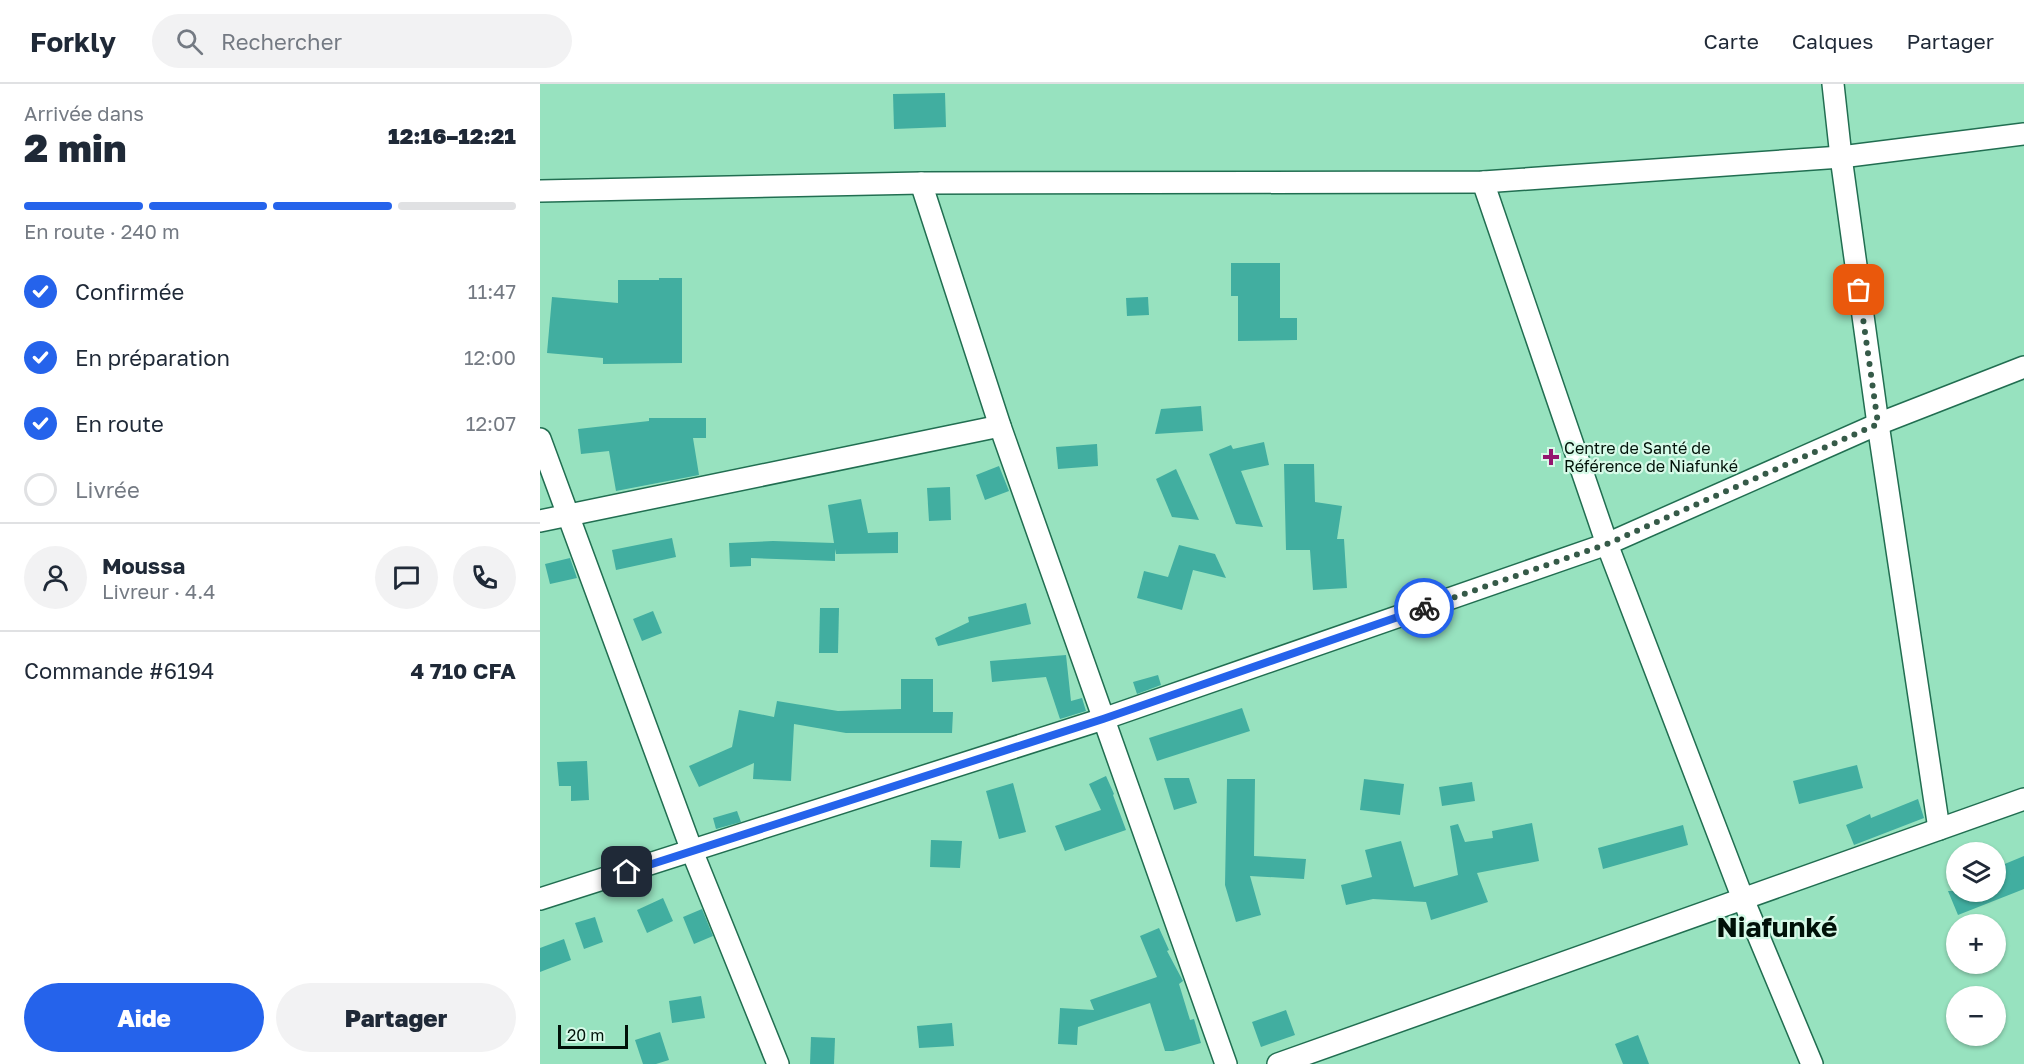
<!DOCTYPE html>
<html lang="fr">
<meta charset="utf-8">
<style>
:root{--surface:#fff;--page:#f2f2f3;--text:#1f2937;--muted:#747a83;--line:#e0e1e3;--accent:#2563eb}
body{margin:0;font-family:"Golos Text",sans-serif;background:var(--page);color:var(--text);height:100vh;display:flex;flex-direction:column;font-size:22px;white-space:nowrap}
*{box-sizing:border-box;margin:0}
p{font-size:20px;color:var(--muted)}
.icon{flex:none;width:33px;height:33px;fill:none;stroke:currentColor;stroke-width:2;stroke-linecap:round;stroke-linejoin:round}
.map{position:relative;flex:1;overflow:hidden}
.side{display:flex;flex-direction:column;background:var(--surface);width:540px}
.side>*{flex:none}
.buttons{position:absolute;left:1406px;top:758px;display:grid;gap:12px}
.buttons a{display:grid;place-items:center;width:60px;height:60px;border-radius:50%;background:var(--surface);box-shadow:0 2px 4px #0004;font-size:30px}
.scale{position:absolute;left:18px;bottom:15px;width:70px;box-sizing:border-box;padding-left:6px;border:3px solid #001108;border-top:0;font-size:16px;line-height:21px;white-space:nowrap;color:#001108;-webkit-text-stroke:4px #d6fae8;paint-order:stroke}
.pin{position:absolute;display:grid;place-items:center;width:51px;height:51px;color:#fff;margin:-26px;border-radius:12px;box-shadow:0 3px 9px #0006}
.courier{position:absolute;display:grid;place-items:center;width:60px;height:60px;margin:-30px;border:4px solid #2563eb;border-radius:50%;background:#fff;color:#222;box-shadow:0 2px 8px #0007}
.headline em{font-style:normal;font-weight:800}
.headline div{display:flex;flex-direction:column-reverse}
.headline{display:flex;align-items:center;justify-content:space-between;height:102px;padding:0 24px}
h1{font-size:39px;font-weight:800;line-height:45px}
.bar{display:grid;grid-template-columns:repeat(4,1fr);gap:9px 6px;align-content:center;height:72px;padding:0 24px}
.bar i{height:8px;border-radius:4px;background:var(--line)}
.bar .selected{background:var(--accent)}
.bar p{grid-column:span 4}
.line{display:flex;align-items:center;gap:15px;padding:0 24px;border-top:2px solid var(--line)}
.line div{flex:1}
.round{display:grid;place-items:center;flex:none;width:63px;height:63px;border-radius:32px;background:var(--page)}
ol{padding:0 24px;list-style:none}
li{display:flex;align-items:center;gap:18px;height:66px}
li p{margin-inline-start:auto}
li .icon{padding:6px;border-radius:50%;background:var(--accent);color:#fff;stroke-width:4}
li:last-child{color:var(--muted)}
li i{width:33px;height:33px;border:3px solid var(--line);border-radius:50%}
.button{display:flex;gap:12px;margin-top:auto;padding:12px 24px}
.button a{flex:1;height:69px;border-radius:36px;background:var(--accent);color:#fff;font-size:24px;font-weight:800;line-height:69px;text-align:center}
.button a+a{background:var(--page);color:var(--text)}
header{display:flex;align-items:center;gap:36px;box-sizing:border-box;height:84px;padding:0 30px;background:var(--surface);border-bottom:2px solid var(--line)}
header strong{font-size:28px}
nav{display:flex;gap:33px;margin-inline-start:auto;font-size:21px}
.search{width:420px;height:54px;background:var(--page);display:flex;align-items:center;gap:15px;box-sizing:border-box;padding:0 21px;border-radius:33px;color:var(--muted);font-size:22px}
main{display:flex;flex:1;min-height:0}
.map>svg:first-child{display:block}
.building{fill:#41aea0}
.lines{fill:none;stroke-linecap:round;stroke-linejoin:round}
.street-casing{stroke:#216e51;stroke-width:24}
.street{stroke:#fff;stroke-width:21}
.done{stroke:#355a48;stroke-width:6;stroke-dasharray:0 10.8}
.route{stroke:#2563eb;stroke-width:8}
.poi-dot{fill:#94166f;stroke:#d6fae8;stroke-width:2}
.labels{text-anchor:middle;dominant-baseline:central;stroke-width:4.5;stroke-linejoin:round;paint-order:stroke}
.poi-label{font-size:16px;fill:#001108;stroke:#d6fae8;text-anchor:start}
.town-label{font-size:28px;font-weight:bold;fill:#001108;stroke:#d6fae8}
</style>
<header>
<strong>Forkly</strong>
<div class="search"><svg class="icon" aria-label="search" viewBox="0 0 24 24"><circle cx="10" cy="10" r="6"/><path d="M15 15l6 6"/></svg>Rechercher</div>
<nav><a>Carte</a><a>Calques</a><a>Partager</a></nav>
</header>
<main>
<section class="side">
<div class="headline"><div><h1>2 min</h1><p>Arrivée dans</p></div><em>12:16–12:21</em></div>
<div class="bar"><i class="selected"></i><i class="selected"></i><i class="selected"></i><i></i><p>En route · 240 m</p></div>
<ol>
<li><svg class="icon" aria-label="check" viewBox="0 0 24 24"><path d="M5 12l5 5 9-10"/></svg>Confirmée<p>11:47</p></li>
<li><svg class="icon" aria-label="check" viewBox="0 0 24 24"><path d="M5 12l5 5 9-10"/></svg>En préparation<p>12:00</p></li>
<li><svg class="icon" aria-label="check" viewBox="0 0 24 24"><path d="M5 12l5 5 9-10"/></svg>En route<p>12:07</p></li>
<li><i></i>Livrée</li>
</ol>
<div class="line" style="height:108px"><a class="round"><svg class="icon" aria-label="person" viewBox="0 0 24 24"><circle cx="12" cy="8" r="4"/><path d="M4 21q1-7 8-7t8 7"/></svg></a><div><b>Moussa</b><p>Livreur · 4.4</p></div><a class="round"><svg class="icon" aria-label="chat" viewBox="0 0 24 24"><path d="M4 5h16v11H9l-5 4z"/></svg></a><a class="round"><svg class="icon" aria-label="phone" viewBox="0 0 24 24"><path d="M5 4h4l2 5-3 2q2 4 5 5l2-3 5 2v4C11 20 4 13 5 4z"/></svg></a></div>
<div class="line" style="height:78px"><div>Commande #6194</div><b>4 710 CFA</b></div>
<div class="button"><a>Aide</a><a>Partager</a></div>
</section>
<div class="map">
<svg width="1484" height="980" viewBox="0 0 1484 980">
<rect width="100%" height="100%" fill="#97e2bf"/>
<g class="building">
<polygon points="405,9 406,43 354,45 353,10"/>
<polygon points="691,179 740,179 740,234 757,234 757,256 698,257 698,212 691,212"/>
<polygon points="119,194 142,194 142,279 63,280 63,274 7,269 12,213 78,219 78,196 119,196"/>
<polygon points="608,213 609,231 587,232 586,214"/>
<polygon points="661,322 663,347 615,350 621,325"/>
<polygon points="109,334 166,334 166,354 153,354 159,391 76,407 69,367 41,370 38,345 109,337"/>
<polygon points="724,358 729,381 701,387 723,443 696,440 669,370 691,361 693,365"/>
<polygon points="557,360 558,382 518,385 516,363"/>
<polygon points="744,380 774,380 775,418 802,422 797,455 804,455 807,504 773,506 770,466 746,466"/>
<polygon points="459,382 469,407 445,416 436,391"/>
<polygon points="636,385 659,436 632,433 616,395"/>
<polygon points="410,403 411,436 389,437 387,404"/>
<polygon points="321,415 328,449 358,448 358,469 296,470 295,465 295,477 211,474 211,482 190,483 189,459 233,457 294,459 288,421"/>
<polygon points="132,454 136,473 76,486 72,466"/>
<polygon points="639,461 675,470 686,494 653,486 642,526 597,514 604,487 628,493"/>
<polygon points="30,474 37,494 10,500 5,480"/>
<polygon points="486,519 491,540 398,562 395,554 429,538 428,533"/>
<polygon points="280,524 299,524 298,569 279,569"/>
<polygon points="113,527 122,549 102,557 93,535"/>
<polygon points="526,571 531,617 542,614 546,627 520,635 506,593 452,598 450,577"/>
<polygon points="618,591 621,601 597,610 593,598"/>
<polygon points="361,595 393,595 393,628 413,628 412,649 306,649 254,640 251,697 213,695 214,679 159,703 149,682 192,663 199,626 234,633 237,617 298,627 361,625"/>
<polygon points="702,624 710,647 617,677 609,654"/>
<polygon points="47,677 49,716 31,717 31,702 19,702 17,678"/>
<polygon points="1317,681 1323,704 1259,720 1253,697"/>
<polygon points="566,692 574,710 573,711 586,746 525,767 515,742 561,726 549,700"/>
<polygon points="624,694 649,694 657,719 634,726"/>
<polygon points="687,695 715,695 714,772 766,775 764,795 710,792 721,831 696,838 685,801"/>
<polygon points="824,695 864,700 860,731 820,726"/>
<polygon points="932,698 935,717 902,722 899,703"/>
<polygon points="473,699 486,748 459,755 446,707"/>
<polygon points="1378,715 1384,734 1314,761 1306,741 1330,730 1331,734"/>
<polygon points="197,727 201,738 176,745 173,734"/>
<polygon points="992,739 999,777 937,789 948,818 891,836 886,818 833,815 806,821 801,801 832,793 825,766 861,757 874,803 918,791 910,742 918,740 925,758 953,754 952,747"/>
<polygon points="1143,741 1148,761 1063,785 1058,764"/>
<polygon points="391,756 422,757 420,784 390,783"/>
<polygon points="1484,772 1484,805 1418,831 1408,807 1455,807 1455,784"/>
<polygon points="123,814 133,837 107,849 97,826"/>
<polygon points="162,825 173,852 154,860 143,833"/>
<polygon points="55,833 63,858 44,865 35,839"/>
<polygon points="619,844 629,866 627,867 643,897 639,900 650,936 654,935 661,959 633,967 625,967 610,919 538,943 537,961 518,960 520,924 554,926 550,916 617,893 600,852"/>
<polygon points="24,855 31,876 0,888 0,864"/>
<polygon points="161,912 165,934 132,939 129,917"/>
<polygon points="746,926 755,951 721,963 712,938"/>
<polygon points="412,939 414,962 379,964 377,942"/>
<polygon points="120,948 129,976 116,980 103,980 95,956"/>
<polygon points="1098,951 1109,980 1083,980 1075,960"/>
<polygon points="271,953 295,954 294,980 270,980"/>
</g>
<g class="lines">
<defs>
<g id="street">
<polyline points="1293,0 1301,73 1338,340 1399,745"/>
<polyline points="943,98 1067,460 1203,815 1272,980"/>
<polyline points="381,99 460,342 686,980"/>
<polyline points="0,107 381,99 943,98 1301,73 1484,50"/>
<polyline points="0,355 152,767 238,980"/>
<polyline points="0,437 460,342"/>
<polyline points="0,815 563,635 1067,460 1338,340 1484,283"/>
<polyline points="738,980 1484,715"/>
</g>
</defs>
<use href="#street" class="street-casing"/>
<use href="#street" class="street"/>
</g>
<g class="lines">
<polyline class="done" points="884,524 1067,460 1338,340 1319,206"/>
<polyline class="route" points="87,788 563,635 884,524"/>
</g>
<path class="poi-dot" d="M1008 364h6v6h6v6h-6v6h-6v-6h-6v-6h6z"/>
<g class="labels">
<g class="poi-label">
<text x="1024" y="364">Centre de Santé de<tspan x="1024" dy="18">Référence de Niafunké</tspan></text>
</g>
<g class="town-label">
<text x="1237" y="842">Niafunké</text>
</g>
</g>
</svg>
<div class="buttons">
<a><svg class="icon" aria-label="layers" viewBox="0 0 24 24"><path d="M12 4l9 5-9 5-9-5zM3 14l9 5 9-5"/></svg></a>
<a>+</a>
<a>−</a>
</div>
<div class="scale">20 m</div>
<div class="pin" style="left:1319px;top:206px;background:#ea580c"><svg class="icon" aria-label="bag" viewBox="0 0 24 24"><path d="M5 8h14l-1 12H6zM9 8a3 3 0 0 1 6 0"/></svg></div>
<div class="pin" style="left:87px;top:788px;background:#1f2937"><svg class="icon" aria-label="home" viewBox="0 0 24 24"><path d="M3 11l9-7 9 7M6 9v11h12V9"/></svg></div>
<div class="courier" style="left:884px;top:524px"><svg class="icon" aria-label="bike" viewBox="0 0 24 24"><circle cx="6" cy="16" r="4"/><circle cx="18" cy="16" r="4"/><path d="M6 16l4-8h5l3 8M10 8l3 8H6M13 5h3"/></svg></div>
</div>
</main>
